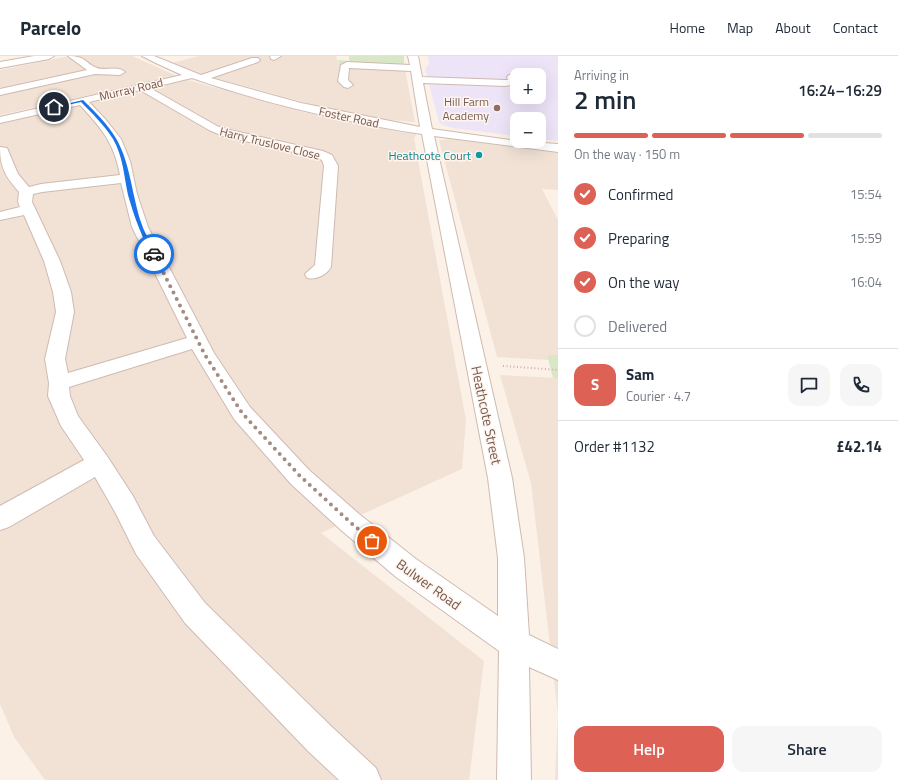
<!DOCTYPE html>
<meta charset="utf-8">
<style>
:root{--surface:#fff;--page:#f6f6f7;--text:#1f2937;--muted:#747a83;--line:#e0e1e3;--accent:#dd6154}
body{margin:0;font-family:"Titillium Web",sans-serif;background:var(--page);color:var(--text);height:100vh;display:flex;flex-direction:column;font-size:15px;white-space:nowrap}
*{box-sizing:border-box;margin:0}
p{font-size:13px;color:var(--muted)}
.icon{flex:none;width:22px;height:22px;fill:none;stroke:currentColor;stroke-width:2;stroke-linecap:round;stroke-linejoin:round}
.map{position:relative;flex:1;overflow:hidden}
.details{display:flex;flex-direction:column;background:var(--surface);width:340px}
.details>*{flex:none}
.controls{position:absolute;left:510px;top:12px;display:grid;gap:8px}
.controls a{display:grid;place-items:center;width:36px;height:36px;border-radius:8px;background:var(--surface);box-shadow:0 4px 16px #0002;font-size:20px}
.pin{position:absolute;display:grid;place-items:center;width:34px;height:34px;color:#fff;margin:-17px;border:2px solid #fff;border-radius:50%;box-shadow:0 1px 4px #0007}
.courier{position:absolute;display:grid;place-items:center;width:40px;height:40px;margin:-20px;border:3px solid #1a73e8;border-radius:50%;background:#fff;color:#222;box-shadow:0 1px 5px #0007}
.overview em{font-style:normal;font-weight:600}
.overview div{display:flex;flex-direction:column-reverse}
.overview{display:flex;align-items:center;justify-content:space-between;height:68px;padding:0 16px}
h1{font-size:26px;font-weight:600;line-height:30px}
.bar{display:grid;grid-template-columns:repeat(4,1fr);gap:6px 4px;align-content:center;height:48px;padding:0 16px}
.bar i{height:5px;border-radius:3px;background:var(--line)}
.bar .active{background:var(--accent)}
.bar p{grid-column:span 4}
.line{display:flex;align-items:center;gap:10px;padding:0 16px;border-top:1px solid var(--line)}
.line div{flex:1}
.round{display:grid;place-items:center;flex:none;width:42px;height:42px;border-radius:12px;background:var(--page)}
ol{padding:0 16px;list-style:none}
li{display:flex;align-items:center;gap:12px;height:44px}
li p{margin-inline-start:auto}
li .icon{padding:4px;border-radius:50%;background:var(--accent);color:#fff;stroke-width:4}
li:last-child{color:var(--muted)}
li i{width:22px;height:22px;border:2px solid var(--line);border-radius:50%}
.cta{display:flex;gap:8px;margin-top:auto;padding:8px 16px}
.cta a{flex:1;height:46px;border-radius:12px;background:var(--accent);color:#fff;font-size:16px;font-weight:600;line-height:46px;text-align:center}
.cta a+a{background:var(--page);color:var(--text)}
header{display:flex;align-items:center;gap:24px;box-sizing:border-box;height:56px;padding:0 20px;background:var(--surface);border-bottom:1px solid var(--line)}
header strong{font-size:19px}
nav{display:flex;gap:22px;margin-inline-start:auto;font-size:14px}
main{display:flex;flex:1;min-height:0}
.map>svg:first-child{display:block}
.residential{fill:#f2e2d6}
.education{fill:#eee4f8;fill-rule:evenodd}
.green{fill:#d8e8c6}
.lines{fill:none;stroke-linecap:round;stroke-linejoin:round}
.minor-casing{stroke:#cebab1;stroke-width:2}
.path{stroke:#d4b0a4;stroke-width:2;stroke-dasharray:1 2.5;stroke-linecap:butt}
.minor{fill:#fff;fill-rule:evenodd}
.route{fill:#1a73e8}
.done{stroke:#a38c83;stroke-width:4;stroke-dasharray:0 7.2}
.education-dot{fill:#8d6e63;stroke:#fef5ee;stroke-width:1.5}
.culture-dot{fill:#0f9aa8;stroke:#fef5ee;stroke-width:1.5}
.labels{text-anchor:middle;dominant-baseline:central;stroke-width:3;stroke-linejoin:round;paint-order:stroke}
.far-street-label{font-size:12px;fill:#74564d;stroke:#fef5ee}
.far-education-label{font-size:12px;fill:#785e54;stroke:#fef5ee;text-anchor:end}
.far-culture-label{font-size:12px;fill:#0d838f;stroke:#fef5ee;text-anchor:end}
.street-label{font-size:14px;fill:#74564d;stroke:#fef5ee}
</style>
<header>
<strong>Parcelo</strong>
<nav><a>Home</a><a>Map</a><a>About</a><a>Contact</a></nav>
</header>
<main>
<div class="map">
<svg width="558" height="724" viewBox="0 0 558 724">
<rect width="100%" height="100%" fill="#fbf1e7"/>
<g class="residential">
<polygon points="69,0 132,0 177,20 0,59 0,14"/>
<polygon points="199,0 336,0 339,9 348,11 405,13 415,66 389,64 314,49 205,19 172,7"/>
<polygon points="188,24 303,56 382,72 417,77 414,82 466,364 462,413 321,477 484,605 469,724 45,724 14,681 0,648 0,68"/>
<polygon points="451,83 558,97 558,134 542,133 558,164 558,299 547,299 549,304 497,301 439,84"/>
<polygon points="500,319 558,322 558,724 555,724 558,658 531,427"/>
</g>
<path class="education" d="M428,0h130v85l-19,-2v-20h-22v17l-64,-8 -10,-3 -4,-3 -14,-53 4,-5zM517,19h22v22h-22z"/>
<g class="green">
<polygon points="349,0 404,0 404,11 339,9 338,4 349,5"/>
<polygon points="547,299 558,299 558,322 553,322"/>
</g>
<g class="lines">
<defs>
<g id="minor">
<polygon points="34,0 54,0 49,3 0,12 0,6"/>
<path d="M68,0c19,0 16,7 29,12 8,3 21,-3 28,4l-5,3 -25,-1 -95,21v-6l87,-19z"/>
<path d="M142,0h12l47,19 51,-17h6l2,2 -2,2 -47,16 90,25 119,24 -9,-56 -62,-3 -1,12 5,5 -5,3 -4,-1 -6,-6 3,-16 6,-3 63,3 -2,-9h10l4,21 83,3h3l-1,-3 2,-2 3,-1 5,3v7l-12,2 -82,-3 9,46 85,12 41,3v8l-124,-16 78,342 12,80 5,77 29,14v31l-29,-13 2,113h-34l2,-129 -103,-74 -55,-47 -50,-46 -57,-65 -42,-70 -123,38 1,9 8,20 29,40 26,40 21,40 51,67 128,125 43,40 5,12h-42l-30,-28 -124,-129 -49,-69 -21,-42 -20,-35 -86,50 -9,3v-24l84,-46 -23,-34 -13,-30 1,-13 -4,-24 11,-47 -3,-20 -9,-31 -20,-46 -24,5v-8l20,-5 -2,-5 1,-10c-13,-15 -19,-24 -19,-45l7,1 11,26 11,13 12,-3 79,-9c-6,-33 -19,-47 -40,-70l-80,18v-6l182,-42 -24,-11zM192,22c74,26 152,44 230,56l66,344 10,80v58l-82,-57 -57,-45 -50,-44 -59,-63 -36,-54 -66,-126 -11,-33 -7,-33 -9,-22 -15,-19 -17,-18 51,-12 69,40 14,6 92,21 7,3 2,6 -9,99 -10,9 2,4c10,2 19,-3 24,-11l7,-101 -6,-11 -9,-4 -93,-21 -13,-4 -67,-38zM121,127l11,44 55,111 -119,35 -3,-14 9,-47 -3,-20 -11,-31 -28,-59 1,-8 9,-2z"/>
<polygon points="270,0 281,0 274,4 271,3"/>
</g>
</defs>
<use href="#minor" class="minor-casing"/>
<polyline class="path" points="503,310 558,314"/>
<use href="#minor" class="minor"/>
</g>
<path class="route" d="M83,44c12,12 25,24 34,40 14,26 15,57 25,85 3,10 13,21 13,30l-4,-1c-10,-19 -17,-38 -23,-59 -4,-19 -5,-39 -15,-56 -9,-14 -21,-26 -32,-37l-27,6 -1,-1z"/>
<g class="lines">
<polyline class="done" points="154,198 205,299 242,357 300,420 350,466 372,485"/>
</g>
<circle class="education-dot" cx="497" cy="52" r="4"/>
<circle class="culture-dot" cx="479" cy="99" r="4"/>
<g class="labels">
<g class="far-street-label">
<text transform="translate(131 33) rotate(-13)">Murray Road</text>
<text transform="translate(349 61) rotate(12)">Foster Road</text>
<text transform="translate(270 87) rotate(14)">Harry Truslove Close</text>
</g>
<g class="far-education-label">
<text x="489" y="45">Hill Farm<tspan x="489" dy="14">Academy</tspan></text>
</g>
<g class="far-culture-label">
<text x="471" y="99">Heathcote Court</text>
</g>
<g class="street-label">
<text transform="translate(487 359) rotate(78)">Heathcote Street</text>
<text transform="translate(429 528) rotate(36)">Bulwer Road</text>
</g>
</g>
</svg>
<div class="controls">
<a>+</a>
<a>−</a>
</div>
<div class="pin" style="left:372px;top:485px;background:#ea580c"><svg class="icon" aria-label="bag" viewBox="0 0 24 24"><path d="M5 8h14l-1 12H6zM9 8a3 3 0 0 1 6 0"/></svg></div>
<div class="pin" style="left:54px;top:51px;background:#1f2937"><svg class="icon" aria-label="home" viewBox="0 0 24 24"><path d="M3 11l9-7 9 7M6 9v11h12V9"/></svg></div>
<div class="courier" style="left:154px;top:198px"><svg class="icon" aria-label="car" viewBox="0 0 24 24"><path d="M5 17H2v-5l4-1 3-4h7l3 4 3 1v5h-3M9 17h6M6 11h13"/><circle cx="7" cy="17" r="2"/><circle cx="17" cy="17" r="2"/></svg></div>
</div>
<section class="details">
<div class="overview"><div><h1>2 min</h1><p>Arriving in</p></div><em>16:24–16:29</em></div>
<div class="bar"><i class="active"></i><i class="active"></i><i class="active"></i><i></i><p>On the way · 150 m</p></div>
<ol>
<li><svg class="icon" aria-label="check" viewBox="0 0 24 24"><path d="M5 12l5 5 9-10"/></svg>Confirmed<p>15:54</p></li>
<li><svg class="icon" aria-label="check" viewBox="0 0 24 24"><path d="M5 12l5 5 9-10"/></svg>Preparing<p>15:59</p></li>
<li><svg class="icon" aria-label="check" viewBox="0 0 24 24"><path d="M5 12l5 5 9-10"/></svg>On the way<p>16:04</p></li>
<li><i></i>Delivered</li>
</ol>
<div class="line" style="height:72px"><b class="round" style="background:var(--accent);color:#fff">S</b><div><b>Sam</b><p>Courier · 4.7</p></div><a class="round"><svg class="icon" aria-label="chat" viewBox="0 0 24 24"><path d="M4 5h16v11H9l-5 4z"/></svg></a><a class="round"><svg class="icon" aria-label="phone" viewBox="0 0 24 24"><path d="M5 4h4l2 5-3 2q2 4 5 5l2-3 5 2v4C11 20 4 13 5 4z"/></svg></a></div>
<div class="line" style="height:52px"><div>Order #1132</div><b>£42.14</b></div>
<div class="cta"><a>Help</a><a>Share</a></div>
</section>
</main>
